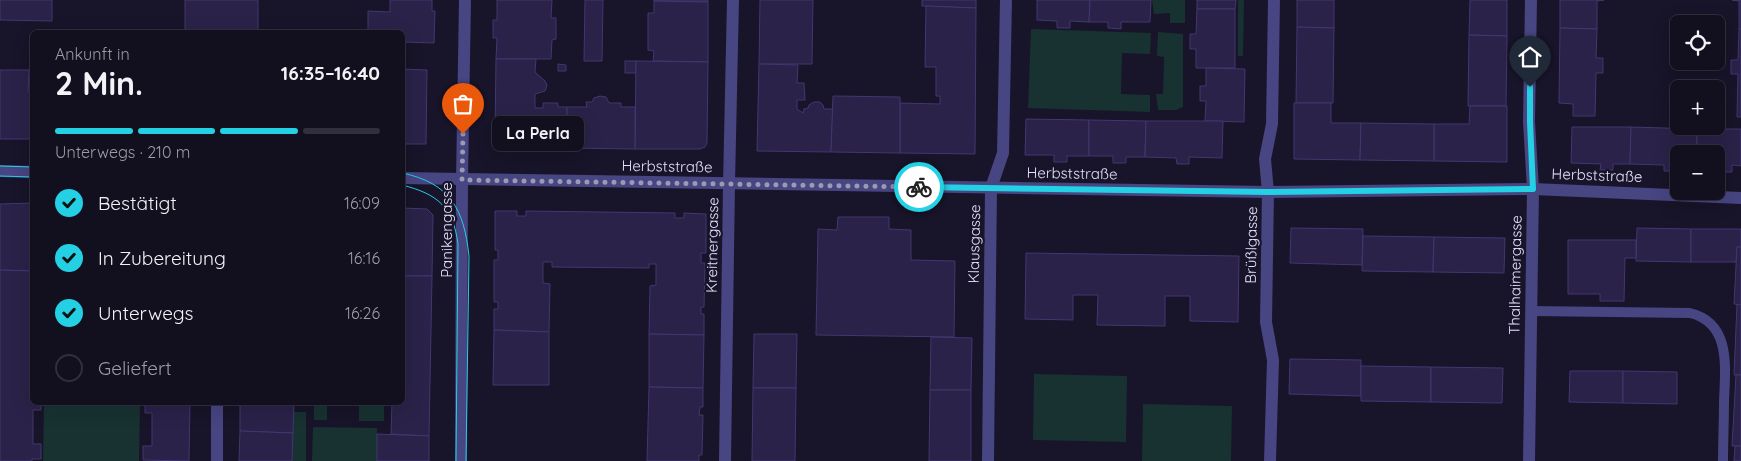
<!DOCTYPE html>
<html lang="de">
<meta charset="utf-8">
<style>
:root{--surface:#120f1f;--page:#1f1d2c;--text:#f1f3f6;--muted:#9c9ca4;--line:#312f3d;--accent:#23d0e4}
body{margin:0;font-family:Quicksand,sans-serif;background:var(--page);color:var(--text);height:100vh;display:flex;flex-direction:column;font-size:19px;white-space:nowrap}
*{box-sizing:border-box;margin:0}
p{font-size:16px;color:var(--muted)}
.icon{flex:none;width:28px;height:28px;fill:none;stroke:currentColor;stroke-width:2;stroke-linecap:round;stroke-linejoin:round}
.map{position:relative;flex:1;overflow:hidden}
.drawer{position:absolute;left:30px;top:30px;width:375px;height:375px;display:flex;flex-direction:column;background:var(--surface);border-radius:8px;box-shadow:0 5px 20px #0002,0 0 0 1px var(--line)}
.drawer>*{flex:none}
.tools{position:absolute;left:1670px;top:15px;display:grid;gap:10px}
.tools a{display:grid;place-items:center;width:55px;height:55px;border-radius:8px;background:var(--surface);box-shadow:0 5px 20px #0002,0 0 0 1px var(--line);font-size:25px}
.pin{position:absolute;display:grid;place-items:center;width:42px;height:42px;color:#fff;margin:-51px -21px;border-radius:50% 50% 50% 0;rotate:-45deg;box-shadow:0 0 5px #0007}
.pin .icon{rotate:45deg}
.courier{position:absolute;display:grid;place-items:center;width:50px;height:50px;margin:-25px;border:4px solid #23d0e4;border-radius:50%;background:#fff;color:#222;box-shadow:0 1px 6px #0007}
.bubble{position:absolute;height:35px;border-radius:8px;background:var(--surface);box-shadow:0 5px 20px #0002,0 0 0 1px var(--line);font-size:16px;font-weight:700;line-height:35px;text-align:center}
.summary em{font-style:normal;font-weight:700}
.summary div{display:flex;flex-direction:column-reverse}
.summary{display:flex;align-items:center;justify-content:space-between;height:85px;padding:0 25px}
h1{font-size:32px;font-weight:700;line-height:38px}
.bar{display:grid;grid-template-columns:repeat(4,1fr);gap:8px 5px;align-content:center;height:60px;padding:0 25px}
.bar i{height:6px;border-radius:4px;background:var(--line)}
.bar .on{background:var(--accent)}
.bar p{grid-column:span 4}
ol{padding:0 25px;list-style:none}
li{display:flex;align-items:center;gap:15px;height:55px}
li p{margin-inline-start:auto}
li .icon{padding:5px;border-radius:50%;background:var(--accent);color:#111;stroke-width:4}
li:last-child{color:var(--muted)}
li i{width:28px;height:28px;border:2px solid var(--line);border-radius:50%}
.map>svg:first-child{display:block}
.green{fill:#183231}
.building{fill:#2a2248;stroke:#433771}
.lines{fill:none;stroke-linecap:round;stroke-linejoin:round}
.service{stroke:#474582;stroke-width:10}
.minor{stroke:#474582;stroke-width:12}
.tram{stroke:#23d0e4;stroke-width:1}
.done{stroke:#9c99b2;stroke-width:5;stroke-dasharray:0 9}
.route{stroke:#23d0e4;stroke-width:6}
.labels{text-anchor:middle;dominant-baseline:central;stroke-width:4.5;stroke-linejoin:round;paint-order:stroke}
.street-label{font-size:15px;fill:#e3e0fb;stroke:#181429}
</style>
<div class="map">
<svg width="1741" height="461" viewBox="0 0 1741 461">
<rect width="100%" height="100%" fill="#181429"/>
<g class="green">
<polygon points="1152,0 1185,0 1185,23 1170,23 1170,13 1154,14"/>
<polygon points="1238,0 1244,0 1243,56 1238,56"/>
<polygon points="1031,29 1151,33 1150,54 1122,53 1121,94 1150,95 1150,112 1028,108"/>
<polygon points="1158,32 1183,34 1183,107 1176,110 1158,110 1156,94 1163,94 1164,57 1157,56"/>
<polygon points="1034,374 1127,376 1126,442 1033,440"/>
<polygon points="44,403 140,403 139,461 43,461"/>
<rect x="314" y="403" width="13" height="17"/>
<rect x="359" y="403" width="25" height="18"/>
<polygon points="1143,404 1232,406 1231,461 1142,461"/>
<polygon points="293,412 306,412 306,461 292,461"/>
<polygon points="313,427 377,428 377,461 312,461"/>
</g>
<g class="building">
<polygon points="0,0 52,0 52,21 0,20"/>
<rect x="185" y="0" width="73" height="32"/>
<polygon points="390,0 432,0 432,11 435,11 434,43 402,42 402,32 368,32 368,11 390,12"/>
<polygon points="497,0 552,0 551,18 556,18 556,39 552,40 551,59 496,59 497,38 493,38 493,20 497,20"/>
<polygon points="585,0 603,0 602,61 584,61"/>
<polygon points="654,0 708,0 708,2 654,1"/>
<polygon points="760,0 813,0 812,64 759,64"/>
<polygon points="922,0 976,0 976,8 922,6"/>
<polygon points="1037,0 1090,0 1089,22 1070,21 1070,28 1057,28 1057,21 1037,20"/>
<polygon points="1090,0 1151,0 1150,22 1121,22 1121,29 1108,28 1108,22 1089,22"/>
<polygon points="1197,0 1236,0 1235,9 1197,9"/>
<polygon points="1297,0 1334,0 1334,28 1297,27"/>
<polygon points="1470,0 1507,0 1507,36 1469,35"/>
<polygon points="1560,0 1604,0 1597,1 1597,29 1560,28"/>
<polygon points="1732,0 1741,0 1741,29 1739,29 1739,1"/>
<polygon points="654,1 708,2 708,62 653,61 654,51 648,50 648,13 654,13"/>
<polygon points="926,6 976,8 975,154 900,153 900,103 940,104 940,96 936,96 936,67 925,67"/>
<polygon points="1197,9 1235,9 1235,68 1196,68 1196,49 1190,49 1190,34 1196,34"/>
<polygon points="1297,27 1334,28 1333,103 1296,103"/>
<polygon points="1560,28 1597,29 1596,58 1603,58 1603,73 1596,73 1595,116 1573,116 1573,104 1559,103"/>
<polygon points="1739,29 1741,29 1741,117 1737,117 1738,74 1731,74 1731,60 1738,60"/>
<polygon points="1469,35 1507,36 1506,106 1468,106"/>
<polygon points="496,59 536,59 535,72 545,81 547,85 545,91 535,94 535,108 543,108 543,103 558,103 558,107 567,107 567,148 501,147 497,144 495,136"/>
<rect x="625" y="61" width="11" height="12"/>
<polygon points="636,61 708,62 707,143 705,147 700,149 635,149"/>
<polygon points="558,64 566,65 566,71 558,71"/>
<polygon points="759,64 798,65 797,83 804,83 805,100 797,100 797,109 803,113 804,109 808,108 809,105 814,102 820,102 823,105 824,109 833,109 831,152 757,151"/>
<polygon points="1206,68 1245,69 1244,122 1205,121 1206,101 1200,101 1200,86 1206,86"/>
<polygon points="402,69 427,70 426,144 402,144"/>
<polygon points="0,70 29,70 28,92 32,92 32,139 0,139"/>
<polygon points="600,96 606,97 609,103 621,103 621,107 635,107 635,149 567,148 567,107 587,107 586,102 592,102 594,98"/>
<polygon points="833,96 900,97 900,153 831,152"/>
<polygon points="1294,103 1331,103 1331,123 1361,123 1360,160 1294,159"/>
<polygon points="1470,106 1507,106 1507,162 1434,161 1434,124 1469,124"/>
<polygon points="1026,119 1089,120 1089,156 1067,156 1067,162 1054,162 1054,155 1025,155"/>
<polygon points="1089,120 1146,121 1145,157 1126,157 1126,163 1113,163 1113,156 1089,156"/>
<polygon points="1146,121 1223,121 1222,158 1189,157 1189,164 1177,164 1176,158 1145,157"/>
<polygon points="1361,123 1434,124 1434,161 1360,160"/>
<polygon points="1572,127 1631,127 1630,164 1613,164 1613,170 1600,170 1601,164 1571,163"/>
<polygon points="1631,127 1697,129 1697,154 1679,154 1677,171 1664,171 1664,165 1630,164"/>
<polygon points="1697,129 1741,129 1741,166 1732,165 1732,172 1719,172 1719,166 1716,166 1716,154 1697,154"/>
<polygon points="32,203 32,271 0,270 0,204"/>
<polygon points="402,208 427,209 433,215 432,276 402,276"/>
<polygon points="495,211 517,211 517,216 526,216 526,211 675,213 675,218 684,218 684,213 706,214 706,253 701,253 701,263 705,263 704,307 701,307 701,314 704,314 704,335 649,334 650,286 656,285 656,264 649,264 649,268 552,267 552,262 543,262 543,283 550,284 549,332 494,330 494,309 498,309 498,302 494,302 494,260 498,260 498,250 495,250"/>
<polygon points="838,217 889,217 889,229 911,230 911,260 955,261 954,337 816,335 818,229 837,230"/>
<polygon points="1291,228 1363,229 1362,265 1290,263"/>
<polygon points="1637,228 1691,229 1691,262 1636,261"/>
<polygon points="1691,229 1741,229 1741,247 1737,247 1736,262 1691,262"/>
<polygon points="1363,236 1434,237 1433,272 1362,271"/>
<polygon points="1434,237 1505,238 1504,273 1433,272"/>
<polygon points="1568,240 1636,240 1636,258 1625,258 1624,301 1600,301 1600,294 1568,294"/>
<polygon points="1737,247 1741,247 1741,305 1734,304"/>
<polygon points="1026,253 1239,256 1238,322 1190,321 1190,296 1165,296 1165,326 1097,325 1098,295 1073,295 1073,320 1025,319"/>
<polygon points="0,270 32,271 32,402 41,402 41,410 33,410 33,444 41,444 41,459 32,459 32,461 0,461"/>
<polygon points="402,276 432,276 429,436 391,434 392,402 402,402"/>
<polygon points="1737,304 1741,305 1741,375 1734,375"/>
<polygon points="494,330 549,332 549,385 493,385"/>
<polygon points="649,334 704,335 703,388 649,387"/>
<polygon points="754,334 797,334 796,388 753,388"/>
<polygon points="931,337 972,338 971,390 930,390"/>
<polygon points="1290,359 1361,360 1361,396 1289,394"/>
<polygon points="1361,366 1431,367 1431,402 1361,401"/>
<polygon points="1431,367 1503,368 1502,403 1431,402"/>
<polygon points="1570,371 1623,371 1623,403 1569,402"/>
<polygon points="1623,371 1677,372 1677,404 1623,403"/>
<polygon points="1736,375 1741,375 1741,446 1732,446"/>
<polygon points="649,387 703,388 703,407 700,407 699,415 703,415 702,455 699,455 699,461 647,461"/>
<polygon points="753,388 796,388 795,461 752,461"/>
<polygon points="930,390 971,390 971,461 929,461"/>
<polygon points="145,402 190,402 189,461 143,460 143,446 152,446 152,413 145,413"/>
<polygon points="240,402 294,402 293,433 240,431"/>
<polygon points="240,431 293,433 292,461 239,461"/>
<polygon points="377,434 429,436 429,461 377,461"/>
<polygon points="1735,446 1741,446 1741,461 1734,461"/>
</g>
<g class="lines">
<path class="service" d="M1531,311l159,2c42,10 35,56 34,89 0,20 -1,39 -1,59"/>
<g class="minor">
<polyline points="0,171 32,172"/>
<polyline points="402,178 1268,192 1533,189 1741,198"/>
<polyline points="217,461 217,402"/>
<polyline points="461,461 462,180 465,0"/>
<polyline points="725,461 729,184 733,0"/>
<polyline points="988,461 991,188 1003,153 1006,0"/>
<polyline points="1270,461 1273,360 1266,322 1268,192 1265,159 1272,124 1274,0"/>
<polyline points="1529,461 1533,189 1529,122 1531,0"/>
</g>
<g class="tram">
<polyline points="0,166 32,167"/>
<path d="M402,173c49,10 62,37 67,83l-3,205"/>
<polyline points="0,176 32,177"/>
<path d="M402,185c36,9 51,22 56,59l-2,217"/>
</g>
</g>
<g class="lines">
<polyline class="done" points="463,134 462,180 919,187"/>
<polyline class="route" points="919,187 1268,192 1533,189 1530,122 1530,87"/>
</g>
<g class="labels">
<g class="street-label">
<text transform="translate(667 166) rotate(1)">Herbststraße</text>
<text transform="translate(1072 173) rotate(1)">Herbststraße</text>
<text transform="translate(1597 175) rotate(2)">Herbststraße</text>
<text transform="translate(446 230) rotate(-90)">Panikengasse</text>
<text transform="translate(974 244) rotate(-89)">Klausgasse</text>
<text transform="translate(712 245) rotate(-89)">Kreitnergasse</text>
<text transform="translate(1251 245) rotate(-89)">Brüßlgasse</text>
<text transform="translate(1515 275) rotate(-89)">Thalhaimergasse</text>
</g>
</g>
</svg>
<div class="tools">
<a><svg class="icon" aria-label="locate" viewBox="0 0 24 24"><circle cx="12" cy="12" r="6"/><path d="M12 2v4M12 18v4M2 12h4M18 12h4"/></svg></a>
<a>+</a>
<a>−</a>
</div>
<div class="pin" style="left:463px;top:134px;background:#ea580c"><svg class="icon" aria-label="bag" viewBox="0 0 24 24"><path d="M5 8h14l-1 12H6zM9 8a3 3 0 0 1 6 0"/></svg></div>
<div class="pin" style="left:1530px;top:87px;background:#1f2937"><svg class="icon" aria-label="home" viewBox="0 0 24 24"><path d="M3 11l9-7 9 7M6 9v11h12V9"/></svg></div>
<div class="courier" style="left:919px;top:187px"><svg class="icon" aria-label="bike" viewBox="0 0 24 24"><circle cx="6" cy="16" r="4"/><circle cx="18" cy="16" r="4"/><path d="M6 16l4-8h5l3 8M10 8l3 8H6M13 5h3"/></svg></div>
<div class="bubble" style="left:492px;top:116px;width:92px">La Perla</div>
<section class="drawer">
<div class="summary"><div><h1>2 Min.</h1><p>Ankunft in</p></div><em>16:35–16:40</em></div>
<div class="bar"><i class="on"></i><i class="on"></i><i class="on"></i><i></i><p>Unterwegs · 210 m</p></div>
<ol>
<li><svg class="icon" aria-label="check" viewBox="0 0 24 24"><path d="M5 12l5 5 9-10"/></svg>Bestätigt<p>16:09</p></li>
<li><svg class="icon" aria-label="check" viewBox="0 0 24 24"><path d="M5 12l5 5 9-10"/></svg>In Zubereitung<p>16:16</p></li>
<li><svg class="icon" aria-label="check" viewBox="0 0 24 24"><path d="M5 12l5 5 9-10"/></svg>Unterwegs<p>16:26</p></li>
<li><i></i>Geliefert</li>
</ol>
</section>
</div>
